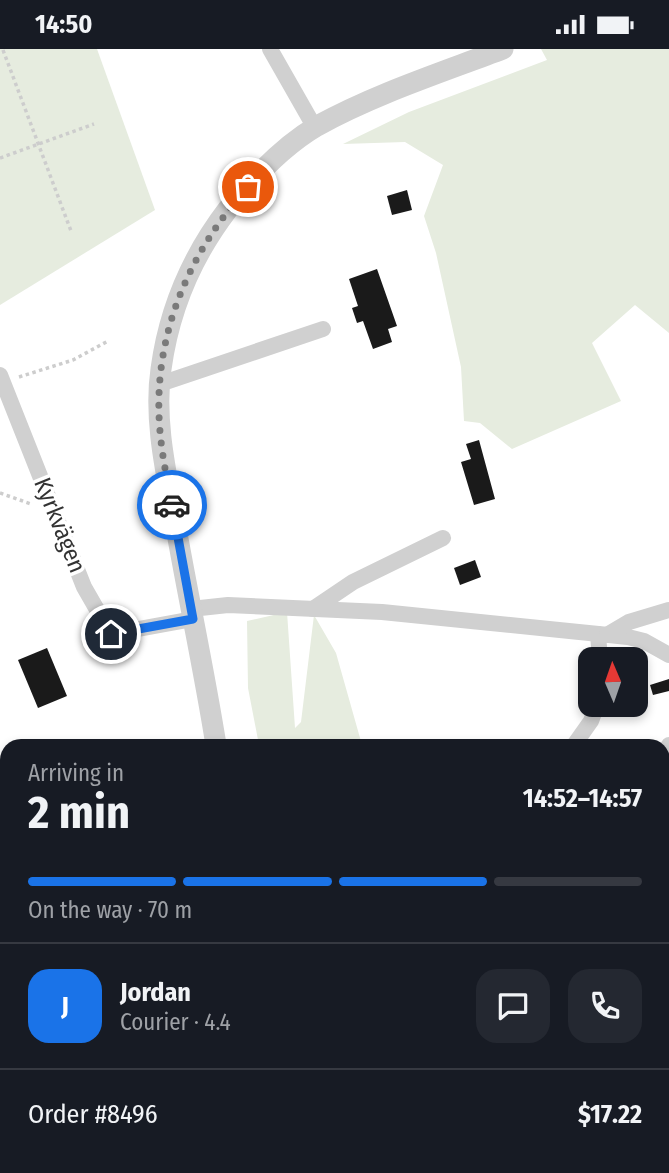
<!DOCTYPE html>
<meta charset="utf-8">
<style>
:root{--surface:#171b24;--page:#242831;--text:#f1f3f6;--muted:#9ea1a6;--line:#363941;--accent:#1a73e8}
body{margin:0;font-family:"Fira Sans Condensed",sans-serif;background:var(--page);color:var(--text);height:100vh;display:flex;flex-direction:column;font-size:26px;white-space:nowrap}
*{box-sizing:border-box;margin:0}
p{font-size:23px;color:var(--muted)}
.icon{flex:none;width:38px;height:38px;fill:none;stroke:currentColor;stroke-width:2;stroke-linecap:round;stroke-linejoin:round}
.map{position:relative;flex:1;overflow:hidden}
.sheet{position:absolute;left:0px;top:690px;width:670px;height:436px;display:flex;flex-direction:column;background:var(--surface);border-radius:21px 21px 0 0;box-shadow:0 4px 10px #0003}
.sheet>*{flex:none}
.needle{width:46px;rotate:358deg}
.buttons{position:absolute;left:578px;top:598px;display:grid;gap:14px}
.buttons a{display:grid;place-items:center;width:70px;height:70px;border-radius:14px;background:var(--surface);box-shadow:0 4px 10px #0003;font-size:35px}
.pin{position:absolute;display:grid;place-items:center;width:60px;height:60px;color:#fff;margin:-30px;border:4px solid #fff;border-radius:50%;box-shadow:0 2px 7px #0007}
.courier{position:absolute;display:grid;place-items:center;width:70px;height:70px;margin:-35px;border:5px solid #1a73e8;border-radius:50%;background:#fff;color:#222;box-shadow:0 2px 9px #0007}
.headline em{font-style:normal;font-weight:700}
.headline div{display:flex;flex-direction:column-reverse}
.headline{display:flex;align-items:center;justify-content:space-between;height:119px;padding:0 28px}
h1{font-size:46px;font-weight:700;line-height:52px}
.bar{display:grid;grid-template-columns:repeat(4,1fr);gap:10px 7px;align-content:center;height:84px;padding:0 28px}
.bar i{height:9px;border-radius:5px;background:var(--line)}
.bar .active{background:var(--accent)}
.bar p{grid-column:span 4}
.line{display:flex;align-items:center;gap:18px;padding:0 28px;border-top:2px solid var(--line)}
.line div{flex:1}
.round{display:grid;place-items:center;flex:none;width:74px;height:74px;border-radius:21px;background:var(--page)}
.status{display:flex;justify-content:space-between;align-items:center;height:49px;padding:0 35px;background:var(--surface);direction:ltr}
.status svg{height:19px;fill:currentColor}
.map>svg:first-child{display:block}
.green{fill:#e6ecdf}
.building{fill:#1a1a1a}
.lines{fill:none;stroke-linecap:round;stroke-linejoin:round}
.path{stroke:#cdcdcd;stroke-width:3.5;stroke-dasharray:3.5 3.5;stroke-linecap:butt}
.minor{stroke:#d0d0d0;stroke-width:16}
.tertiary{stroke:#d0d0d0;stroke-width:21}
.done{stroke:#7a7a7a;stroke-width:7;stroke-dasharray:0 12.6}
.route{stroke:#1a73e8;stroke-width:9}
.labels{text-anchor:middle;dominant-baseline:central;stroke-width:7;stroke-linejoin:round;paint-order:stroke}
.street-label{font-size:24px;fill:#333;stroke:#fff}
</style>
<div class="status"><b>14:50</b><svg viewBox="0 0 49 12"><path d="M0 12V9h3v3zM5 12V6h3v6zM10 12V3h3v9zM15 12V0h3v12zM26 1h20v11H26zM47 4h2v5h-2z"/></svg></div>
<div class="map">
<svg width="669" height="1124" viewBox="0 0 669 1124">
<rect width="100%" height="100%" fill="#fff"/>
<g class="green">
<polygon points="0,0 97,0 155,161 0,256"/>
<polygon points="541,0 669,0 669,284 635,256 592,294 621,352 512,400 480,374 464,372 461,318 436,204 424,167 443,116 405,93 343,95 409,63 547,11"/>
<polygon points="287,563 295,679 301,673 314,566 336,604 362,696 259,696 248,639 247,572"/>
</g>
<g class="building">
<polygon points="407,141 412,161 392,166 387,147"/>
<polygon points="377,220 397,277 388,280 392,293 373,300 363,272 357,274 352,259 358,257 349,230"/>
<polygon points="479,391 495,450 474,456 461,413 471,410 466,395"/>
<polygon points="475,511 481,528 460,536 454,519"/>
<polygon points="47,599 67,647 38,659 18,611"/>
<polygon points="669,630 669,642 653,646 650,636"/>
<polygon points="663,751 669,751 669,783 663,784"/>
<rect x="295" y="1118" width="30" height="6"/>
</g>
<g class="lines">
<g class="path">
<polyline points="3,1 71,182"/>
<polyline points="0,109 94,75"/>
<polyline points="19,328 73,311 108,292"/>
<polyline points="0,444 31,455"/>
</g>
<g class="minor">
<polyline points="270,0 315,79"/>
<polyline points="0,326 84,538 111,585 193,570"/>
<polyline points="160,335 323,280"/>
<polyline points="191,560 228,556 382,563 628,588 644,592 669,606"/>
<polyline points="313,560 353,533 443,489"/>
<polyline points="598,585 600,611"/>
<polyline points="607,586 629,573 669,561"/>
<polyline points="574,696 591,672 597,656"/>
<polyline points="663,710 669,696"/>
</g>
<g class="tertiary">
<path d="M216,696c-12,-76 -29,-153 -42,-229 -9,-48 -20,-99 -13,-147 8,-59 31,-113 67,-160 24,-30 55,-63 89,-83 58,-32 123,-53 186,-77"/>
<polyline points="226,1124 226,1118"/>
</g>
</g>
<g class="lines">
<path class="done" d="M172,456c-6,-30 -12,-60 -13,-90 -3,-86 32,-165 89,-228"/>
<polyline class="route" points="111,585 193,570 172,456"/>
</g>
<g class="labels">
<g class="street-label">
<text transform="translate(60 476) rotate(68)">Kyrkvägen</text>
</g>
</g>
</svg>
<div class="buttons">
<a><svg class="needle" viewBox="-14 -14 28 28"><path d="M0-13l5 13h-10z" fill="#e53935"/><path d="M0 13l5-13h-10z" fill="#9ea1a6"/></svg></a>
</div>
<div class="pin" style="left:248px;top:138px;background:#ea580c"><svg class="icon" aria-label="bag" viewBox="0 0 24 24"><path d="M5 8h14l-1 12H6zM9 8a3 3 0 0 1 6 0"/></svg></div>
<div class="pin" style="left:111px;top:585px;background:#1f2937"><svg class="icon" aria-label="home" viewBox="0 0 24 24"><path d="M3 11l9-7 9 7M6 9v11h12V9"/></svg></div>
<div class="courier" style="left:172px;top:456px"><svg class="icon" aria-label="car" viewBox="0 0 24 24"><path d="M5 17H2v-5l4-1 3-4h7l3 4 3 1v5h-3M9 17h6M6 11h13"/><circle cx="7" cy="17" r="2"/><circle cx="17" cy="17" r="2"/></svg></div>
<section class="sheet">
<div class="headline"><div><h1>2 min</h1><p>Arriving in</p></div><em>14:52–14:57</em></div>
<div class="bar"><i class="active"></i><i class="active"></i><i class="active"></i><i></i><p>On the way · 70 m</p></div>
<div class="line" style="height:126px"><b class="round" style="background:var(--accent);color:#fff">J</b><div><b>Jordan</b><p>Courier · 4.4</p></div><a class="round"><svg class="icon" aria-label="chat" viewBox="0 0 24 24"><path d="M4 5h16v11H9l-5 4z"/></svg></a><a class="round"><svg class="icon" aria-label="phone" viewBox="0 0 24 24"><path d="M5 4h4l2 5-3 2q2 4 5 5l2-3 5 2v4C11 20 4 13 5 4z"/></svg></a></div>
<div class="line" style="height:91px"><div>Order #8496</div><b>$17.22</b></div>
</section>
</div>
